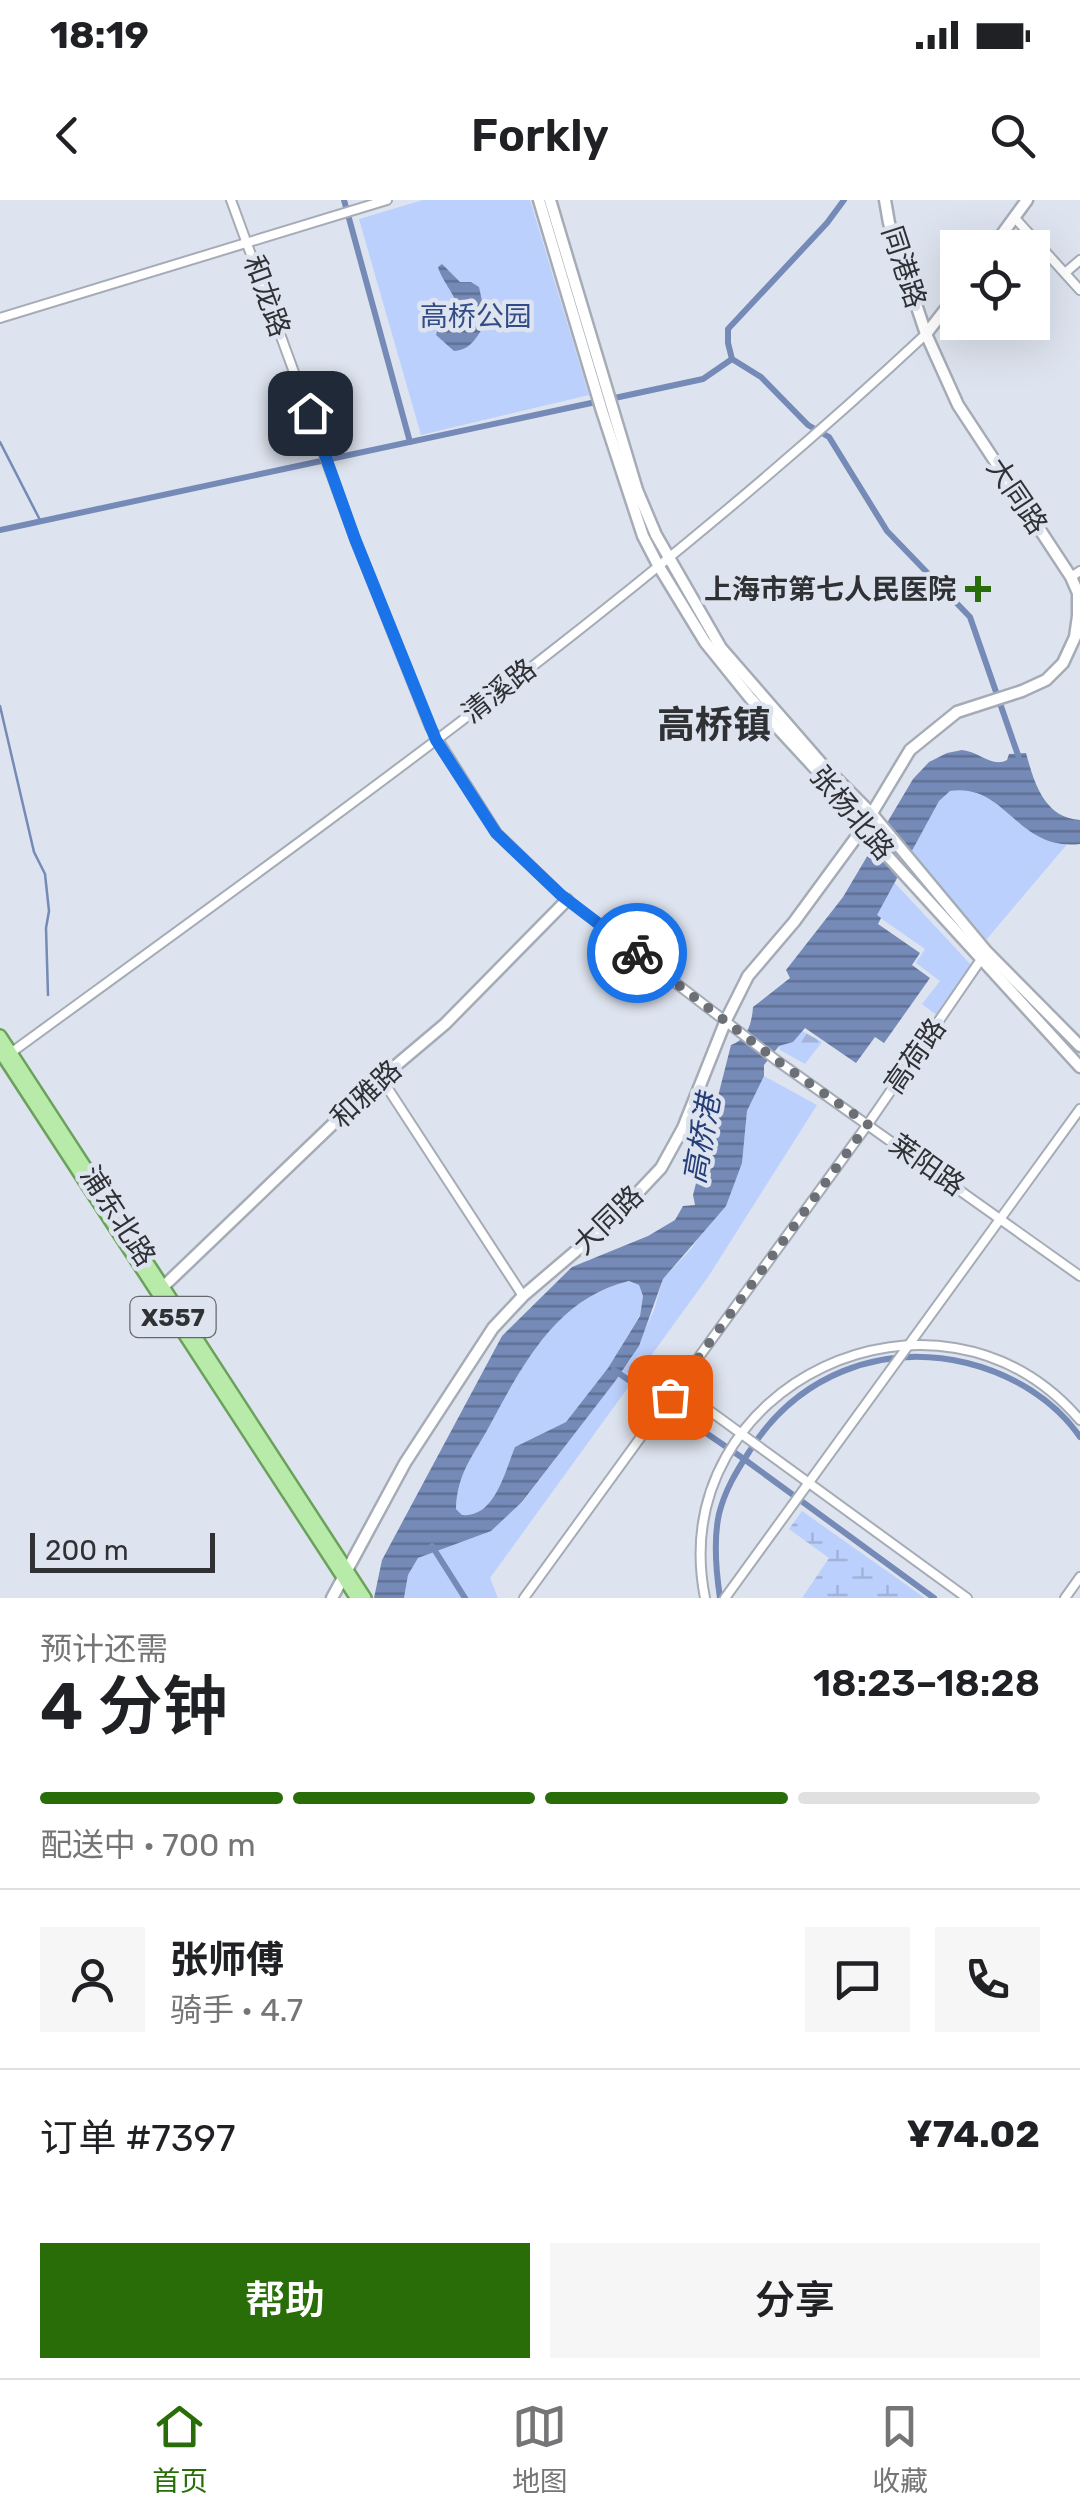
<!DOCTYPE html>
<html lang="zh">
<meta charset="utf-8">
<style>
:root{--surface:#fff;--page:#f6f6f6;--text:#202124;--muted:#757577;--line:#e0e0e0;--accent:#286d07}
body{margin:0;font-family:Rubik,"Noto Sans SC",sans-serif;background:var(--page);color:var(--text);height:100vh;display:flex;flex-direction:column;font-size:38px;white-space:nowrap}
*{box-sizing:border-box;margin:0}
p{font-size:32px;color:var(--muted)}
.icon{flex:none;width:55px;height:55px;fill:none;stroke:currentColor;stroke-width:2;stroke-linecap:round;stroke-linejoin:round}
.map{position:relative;height:1398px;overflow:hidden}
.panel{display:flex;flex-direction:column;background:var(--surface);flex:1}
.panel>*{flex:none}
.fabs{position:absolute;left:940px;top:30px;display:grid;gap:20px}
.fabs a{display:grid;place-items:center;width:110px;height:110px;border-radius:0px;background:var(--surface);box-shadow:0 10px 40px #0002;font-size:50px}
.scale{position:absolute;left:30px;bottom:25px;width:185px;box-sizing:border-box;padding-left:10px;border:5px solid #2f3135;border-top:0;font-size:28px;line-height:35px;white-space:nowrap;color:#2f3135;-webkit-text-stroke:8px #dee4ef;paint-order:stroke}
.pin{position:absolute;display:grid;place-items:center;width:85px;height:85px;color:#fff;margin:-42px;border-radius:20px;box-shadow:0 5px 15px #0006}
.courier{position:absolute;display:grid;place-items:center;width:100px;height:100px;margin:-50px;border:8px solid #1a73e8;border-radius:50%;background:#fff;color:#222;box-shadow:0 2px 12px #0007}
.summary em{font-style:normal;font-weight:600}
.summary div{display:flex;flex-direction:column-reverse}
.summary{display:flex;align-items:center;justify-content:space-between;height:170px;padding:0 40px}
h1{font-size:65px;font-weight:600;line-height:75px}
.bar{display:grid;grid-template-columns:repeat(4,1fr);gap:15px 10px;align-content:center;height:120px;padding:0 40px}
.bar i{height:12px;border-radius:8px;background:var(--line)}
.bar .on{background:var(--accent)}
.bar p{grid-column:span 4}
.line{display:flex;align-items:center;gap:25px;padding:0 40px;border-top:2px solid var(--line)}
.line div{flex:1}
.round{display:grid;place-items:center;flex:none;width:105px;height:105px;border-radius:0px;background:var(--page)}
.button{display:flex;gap:20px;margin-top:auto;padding:20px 40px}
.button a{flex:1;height:115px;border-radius:0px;background:var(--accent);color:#fff;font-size:40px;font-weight:600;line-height:115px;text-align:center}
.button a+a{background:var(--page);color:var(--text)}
.status{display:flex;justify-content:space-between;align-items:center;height:70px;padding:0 50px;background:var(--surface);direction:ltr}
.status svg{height:28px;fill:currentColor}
header{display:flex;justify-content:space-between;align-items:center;height:130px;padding:0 40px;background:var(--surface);font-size:45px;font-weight:600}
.menu{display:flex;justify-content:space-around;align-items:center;height:140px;border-top:2px solid var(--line);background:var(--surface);font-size:28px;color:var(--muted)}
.menu a{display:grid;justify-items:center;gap:5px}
.menu .on{color:var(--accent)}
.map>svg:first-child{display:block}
.green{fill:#bbd0fc}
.forest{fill:url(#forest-firs)}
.wetland{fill:url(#wetland-marsh)}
.water{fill:url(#water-rules);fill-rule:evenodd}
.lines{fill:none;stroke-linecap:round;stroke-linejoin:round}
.stream{stroke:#758ab7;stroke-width:2.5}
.canal{stroke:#758ab7;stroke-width:6}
.street-casing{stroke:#a6acb6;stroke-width:12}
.secondary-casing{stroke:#a6acb6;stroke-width:15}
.primary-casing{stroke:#6aa15b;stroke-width:16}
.street{stroke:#fff;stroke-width:8}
.secondary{stroke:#fff;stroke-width:10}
.primary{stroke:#b8eba9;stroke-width:11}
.done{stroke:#6c7076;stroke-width:10;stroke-dasharray:0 18}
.route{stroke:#1a73e8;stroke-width:12}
.poi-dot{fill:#286d07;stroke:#dee4ef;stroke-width:4}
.labels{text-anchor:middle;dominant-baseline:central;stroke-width:9;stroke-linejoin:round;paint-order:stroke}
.shield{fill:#dee4ef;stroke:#64676d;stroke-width:2.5}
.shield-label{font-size:25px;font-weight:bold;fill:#2f3135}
.street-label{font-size:28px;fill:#2f3135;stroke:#dee4ef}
.park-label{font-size:28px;fill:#324c87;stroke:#dee4ef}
.poi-label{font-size:28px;font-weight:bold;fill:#2f3135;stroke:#dee4ef;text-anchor:end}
.water-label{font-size:30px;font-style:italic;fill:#263e78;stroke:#dee4ef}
.district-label{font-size:38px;font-weight:bold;fill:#2f3135;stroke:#dee4ef}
</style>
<div class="status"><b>18:19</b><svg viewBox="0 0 49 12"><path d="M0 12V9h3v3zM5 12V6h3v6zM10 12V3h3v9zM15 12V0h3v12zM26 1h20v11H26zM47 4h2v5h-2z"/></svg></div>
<header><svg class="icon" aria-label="back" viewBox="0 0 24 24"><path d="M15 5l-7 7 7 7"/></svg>Forkly<svg class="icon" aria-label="search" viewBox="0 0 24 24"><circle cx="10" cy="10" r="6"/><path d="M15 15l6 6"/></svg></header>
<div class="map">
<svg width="1080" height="1398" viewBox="0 0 1080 1398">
<defs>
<pattern id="forest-firs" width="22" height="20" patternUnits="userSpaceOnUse" patternTransform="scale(2.5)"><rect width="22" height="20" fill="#bbd0fc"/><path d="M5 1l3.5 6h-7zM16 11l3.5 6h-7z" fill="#a1b3d9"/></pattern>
<pattern id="wetland-marsh" width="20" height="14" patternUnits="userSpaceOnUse" patternTransform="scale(2.5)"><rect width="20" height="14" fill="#bbd0fc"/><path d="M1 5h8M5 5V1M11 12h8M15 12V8" fill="none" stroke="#a1b3d9"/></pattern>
<pattern id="water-rules" width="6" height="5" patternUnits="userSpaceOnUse" patternTransform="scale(2.5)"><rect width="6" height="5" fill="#758ab7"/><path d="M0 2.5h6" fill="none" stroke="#607196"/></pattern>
</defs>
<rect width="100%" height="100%" fill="#dee4ef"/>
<g class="green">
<polygon points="423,0 530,0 589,195 421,235 359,19"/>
<polygon points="978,582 1069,642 986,740 902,640 921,600"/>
<polygon points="893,681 973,767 939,817 922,804 940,781 916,763 925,749 876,715"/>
<polygon points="764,876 817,905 708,1077 490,1378 498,1398 404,1398 408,1375 418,1358 444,1348 522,1303 631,1159 654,1110 663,1079 692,1048 742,963 747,911"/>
<path d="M629,1081l10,4 4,11 -3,19 -32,53 -42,54 -51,25c-10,24 -20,71 -53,68l-6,-6c1,-35 18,-54 34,-84 33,-61 67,-127 139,-144z"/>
</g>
<polygon class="forest" points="802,831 822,842 805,864 780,850 779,846 793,842"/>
<polygon class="wetland" points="802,1311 925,1398 802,1398 829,1358 789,1329"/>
<g class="water">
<path d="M442,64l18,18h11l8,5 3,14 13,5v7c-16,13 -18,37 -41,38l-18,-16 2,-7c40,-15 7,-37 0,-61z"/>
<path d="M962,550c18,2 30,18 45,10l2,-6 17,-1c8,29 18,65 54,67v24c-64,7 -73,-61 -130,-53l-11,10 -62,114 4,3 -3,6 42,29 -8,12 18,13 -46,65 -9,-6 -19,26 -51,-35 -12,14 -14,4 -15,19v11l-17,35 -5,52 -16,43 -63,73 -24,67 -23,34 -94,122 -31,29 -73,27 -10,17 -4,23h-30l8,-38 120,-224 70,-69 76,-31 27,-16 8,-14 12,-1 -2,-10 38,-150c16,-5 21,-22 22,-38l37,-29 -4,-8 57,-73 70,-118 16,-17 18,-9zM629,1081l10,4 4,11 -3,20 -32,52 -42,54 -51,25c-10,24 -20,71 -53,68l-6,-6c1,-36 18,-54 34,-84 33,-61 67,-127 139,-144z"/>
</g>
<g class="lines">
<g class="stream">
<polyline points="0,242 41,322"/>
<polyline points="0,506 34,652 45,674 49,711 46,728 48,795"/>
</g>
<g class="canal">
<polyline points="344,0 410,242"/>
<polyline points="844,0 827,23 728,129 728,143 732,159 761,177 808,225 829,237 887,331 970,417 1019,558"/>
<polyline points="0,330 703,179 732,159"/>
<polyline points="614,1170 744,1259 934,1398"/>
<polyline points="432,1346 465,1398"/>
<path d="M720,1398c-4,-27 -7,-57 -1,-84 6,-24 17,-42 30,-62 47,-76 131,-110 218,-89 44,11 87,36 113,74"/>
</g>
<defs>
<g id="street">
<polyline points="231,0 355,339 430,527 497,633 561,695 776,860 1080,1076"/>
<polyline points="1014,17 1080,90"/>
<polyline points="1065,73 1080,60"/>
<polyline points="0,118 387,0"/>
<polyline points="1071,377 1080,371"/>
<path d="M8,855c313,-229 634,-455 918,-721"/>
<polyline points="381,878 523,1096"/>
<polyline points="677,1187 967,1398"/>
<polyline points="524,1398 868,924 984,755"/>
<path d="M705,1398c-42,-214 234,-343 375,-178"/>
<polyline points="725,1398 1080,909"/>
<polyline points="1065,1398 1080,1377"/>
</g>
<g id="secondary">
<polyline points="539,0 602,211 643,336 658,365 705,442 751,499 847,603 873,640 1080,867"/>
<polyline points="550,0 637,290 656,335 721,448 821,563 872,614 986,751 1080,846"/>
<polyline points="992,48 1027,0"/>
<polyline points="926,134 958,93"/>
<polyline points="164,1086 381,878 445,824 567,700"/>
<polyline points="332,1398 405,1263 493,1128 523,1096 611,1021 661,968 683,928 726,820 748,776 794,722 863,628 910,550 957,512 1022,491 1046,480 1063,463 1075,437 1078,416 1078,393 1071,377 958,205 926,134 889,23 885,0"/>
</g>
<g id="primary">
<polyline points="0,836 365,1398"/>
<polyline points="0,851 354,1394"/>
</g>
</defs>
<use href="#street" class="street-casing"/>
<use href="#secondary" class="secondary-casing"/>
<use href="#primary" class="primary-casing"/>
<use href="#street" class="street"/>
<use href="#secondary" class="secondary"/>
<use href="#primary" class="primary"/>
</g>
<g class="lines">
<polyline class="done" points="637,753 776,860 868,924 670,1197"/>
<polyline class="route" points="310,213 355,339 436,540 496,633 561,695 637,753"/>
</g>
<path class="poi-dot" d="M973 374h10v10h10v10h-10v10h-10v-10h-10v-10h10z"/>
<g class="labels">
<rect class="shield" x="130.5" y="1097" width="85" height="40" rx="8"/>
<g class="shield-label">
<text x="173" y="1117">X557</text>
</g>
<g class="street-label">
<text transform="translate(904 67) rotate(72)">同港路</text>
<text transform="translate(267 96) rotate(70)">和龙路</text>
<text transform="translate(1017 296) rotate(56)">大同路</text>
<text transform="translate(499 491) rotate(-38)">清溪路</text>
<text transform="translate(852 613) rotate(50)">张杨北路</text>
<text transform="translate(915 856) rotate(-55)">高荷路</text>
<text transform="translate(366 894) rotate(-43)">和雅路</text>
<text transform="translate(927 965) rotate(35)">莱阳路</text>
<text transform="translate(118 1016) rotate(57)">浦东北路</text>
<text transform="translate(608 1020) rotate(-44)">大同路</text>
</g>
<g class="park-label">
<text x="476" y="116">高桥公园</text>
</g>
<g class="poi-label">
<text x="956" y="389">上海市第七人民医院</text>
</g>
<g class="water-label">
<text transform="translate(702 939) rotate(-80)">高桥港</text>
</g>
<g class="district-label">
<text x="714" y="525">高桥镇</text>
</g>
</g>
</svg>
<div class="fabs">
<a><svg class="icon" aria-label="locate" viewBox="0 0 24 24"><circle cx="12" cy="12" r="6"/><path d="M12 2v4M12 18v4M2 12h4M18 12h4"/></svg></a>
</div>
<div class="scale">200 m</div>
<div class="pin" style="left:670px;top:1197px;background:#ea580c"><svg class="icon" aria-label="bag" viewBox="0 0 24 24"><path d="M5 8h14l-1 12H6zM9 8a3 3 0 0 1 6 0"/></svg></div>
<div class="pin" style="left:310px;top:213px;background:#1f2937"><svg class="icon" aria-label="home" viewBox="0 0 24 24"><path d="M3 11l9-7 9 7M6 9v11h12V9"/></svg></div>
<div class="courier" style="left:637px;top:753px"><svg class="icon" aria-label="bike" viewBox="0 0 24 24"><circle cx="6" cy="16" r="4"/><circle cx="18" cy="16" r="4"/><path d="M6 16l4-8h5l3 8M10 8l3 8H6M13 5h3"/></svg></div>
</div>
<section class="panel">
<div class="summary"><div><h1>4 分钟</h1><p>预计还需</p></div><em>18:23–18:28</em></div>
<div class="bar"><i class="on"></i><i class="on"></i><i class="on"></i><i></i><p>配送中 · 700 m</p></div>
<div class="line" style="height:180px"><a class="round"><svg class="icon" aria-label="person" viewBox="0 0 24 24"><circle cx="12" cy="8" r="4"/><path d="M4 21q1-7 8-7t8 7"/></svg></a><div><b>张师傅</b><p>骑手 · 4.7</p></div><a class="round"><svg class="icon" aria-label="chat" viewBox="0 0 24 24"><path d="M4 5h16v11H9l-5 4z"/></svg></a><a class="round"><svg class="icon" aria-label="phone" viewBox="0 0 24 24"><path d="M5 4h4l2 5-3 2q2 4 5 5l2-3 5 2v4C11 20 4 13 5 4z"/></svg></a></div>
<div class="line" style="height:130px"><div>订单 #7397</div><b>¥74.02</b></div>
<div class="button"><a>帮助</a><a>分享</a></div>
</section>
<nav class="menu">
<a class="on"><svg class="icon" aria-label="home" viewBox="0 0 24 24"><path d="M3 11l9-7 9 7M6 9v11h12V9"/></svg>首页</a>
<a><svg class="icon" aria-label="map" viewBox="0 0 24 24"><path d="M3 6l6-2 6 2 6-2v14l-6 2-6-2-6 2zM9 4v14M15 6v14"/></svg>地图</a>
<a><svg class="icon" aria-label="saved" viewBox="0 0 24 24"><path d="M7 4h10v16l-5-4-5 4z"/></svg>收藏</a>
</nav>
